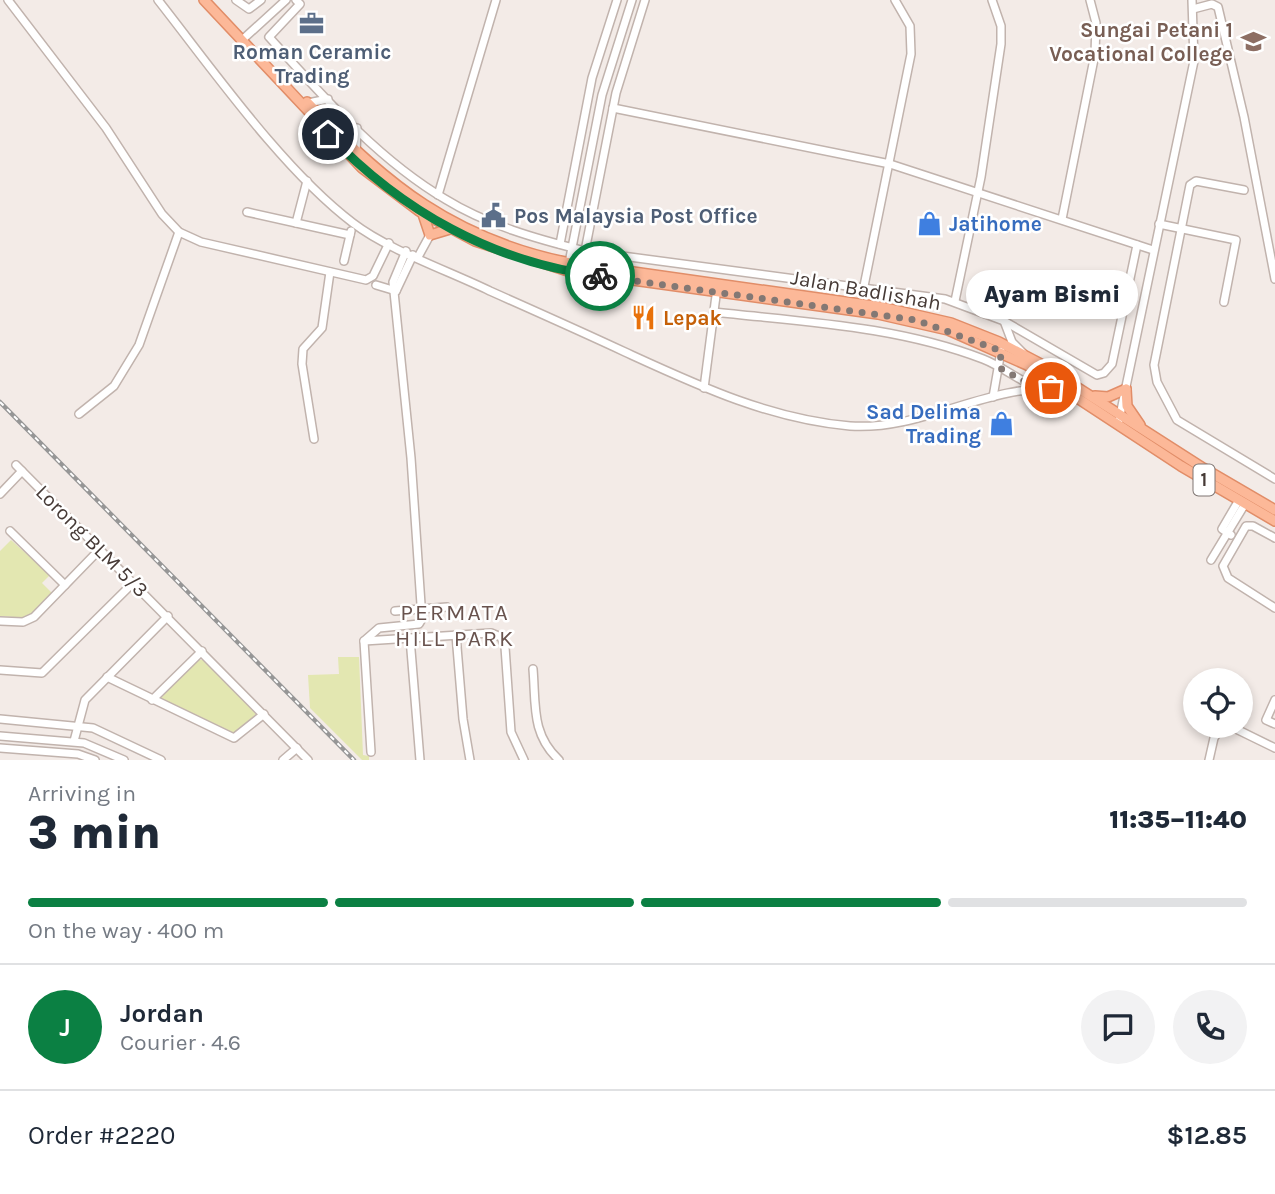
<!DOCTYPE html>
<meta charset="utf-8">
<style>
:root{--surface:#fff;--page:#f2f2f3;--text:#1f2937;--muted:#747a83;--line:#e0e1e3;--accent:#0b8043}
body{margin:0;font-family:Karla,sans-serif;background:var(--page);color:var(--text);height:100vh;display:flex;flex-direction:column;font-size:26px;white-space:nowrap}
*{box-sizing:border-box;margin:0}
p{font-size:23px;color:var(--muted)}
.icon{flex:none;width:38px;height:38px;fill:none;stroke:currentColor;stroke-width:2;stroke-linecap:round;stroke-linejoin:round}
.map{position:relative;height:760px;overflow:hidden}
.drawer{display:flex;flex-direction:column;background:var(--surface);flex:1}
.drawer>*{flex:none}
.tools{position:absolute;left:1183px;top:668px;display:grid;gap:14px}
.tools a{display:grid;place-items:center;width:70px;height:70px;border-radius:50%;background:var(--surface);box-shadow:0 4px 10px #0003;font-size:35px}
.pin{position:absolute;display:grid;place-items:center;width:60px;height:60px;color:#fff;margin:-30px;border:4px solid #fff;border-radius:50%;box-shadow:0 2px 7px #0007}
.courier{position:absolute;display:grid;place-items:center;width:70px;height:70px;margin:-35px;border:5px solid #0b8043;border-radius:50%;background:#fff;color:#222;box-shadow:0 2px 9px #0007}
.bubble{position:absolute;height:49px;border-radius:24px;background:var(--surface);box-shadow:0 4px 10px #0003;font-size:23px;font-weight:800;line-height:49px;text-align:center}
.summary em{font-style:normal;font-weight:800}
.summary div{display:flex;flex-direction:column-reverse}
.summary{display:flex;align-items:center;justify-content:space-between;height:119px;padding:0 28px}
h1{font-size:46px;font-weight:800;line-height:52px}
.bar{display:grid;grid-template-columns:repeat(4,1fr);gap:10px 7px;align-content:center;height:84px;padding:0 28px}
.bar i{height:9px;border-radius:5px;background:var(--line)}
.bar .selected{background:var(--accent)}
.bar p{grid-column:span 4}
.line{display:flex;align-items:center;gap:18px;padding:0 28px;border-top:2px solid var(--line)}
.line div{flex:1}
.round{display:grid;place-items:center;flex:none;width:74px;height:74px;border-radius:37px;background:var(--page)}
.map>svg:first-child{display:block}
.green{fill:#e3e7b1}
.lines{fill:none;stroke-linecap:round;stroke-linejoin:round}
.minor-casing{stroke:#c1b3ad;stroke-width:10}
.major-casing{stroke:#e18d68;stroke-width:12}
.minor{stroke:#fff;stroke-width:7}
.major{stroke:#fcb898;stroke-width:9}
.rail-casing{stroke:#969696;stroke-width:4.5}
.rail{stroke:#fff;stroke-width:2;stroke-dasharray:5;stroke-linecap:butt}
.done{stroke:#837874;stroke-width:7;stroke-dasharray:0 12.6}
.route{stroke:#0b8043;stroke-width:9}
.labels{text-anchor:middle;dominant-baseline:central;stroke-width:5;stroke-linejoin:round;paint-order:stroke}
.shield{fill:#fff;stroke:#7e7572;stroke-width:2}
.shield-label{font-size:19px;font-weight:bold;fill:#463a36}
.education-label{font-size:21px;font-weight:bold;fill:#785e54;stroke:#fff;text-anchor:end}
.service-label{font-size:21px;font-weight:bold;fill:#4e5e75;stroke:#fff}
.shop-label{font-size:21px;font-weight:bold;fill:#366cbe;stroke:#fff;text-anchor:start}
.street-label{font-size:21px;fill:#463a36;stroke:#fff}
.food-label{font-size:21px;font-weight:bold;fill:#c56008;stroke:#fff;text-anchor:start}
.neighbourhood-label{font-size:23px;letter-spacing:2px;fill:#69534e;stroke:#fff}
</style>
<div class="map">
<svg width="1275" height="760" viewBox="0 0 1275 760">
<rect width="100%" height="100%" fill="#f3ebe7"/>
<g class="green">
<polygon points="11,540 50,575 42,583 52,593 27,618 0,616 0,551"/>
<polygon points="338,657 359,657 363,755 369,756 369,760 362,760 310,708 308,675 339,674"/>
<polygon points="198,660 205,660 256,714 233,736 159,700"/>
</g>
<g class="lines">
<defs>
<g id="minor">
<polyline points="8,0 106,128 162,214 179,232 201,242 366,280 373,276 389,243"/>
<path d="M158,0c55,70 125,170 195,223 35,27 96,48 137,68 45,20 90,40 135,61 72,33 144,67 225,74 73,5 139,-43 212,-37"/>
<polyline points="236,0 249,9 261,0"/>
<path d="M296,0l4,4 -31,33c52,57 108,122 176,162 42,26 92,40 140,52l360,48 59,22 93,54 7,-2 8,-9 25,-119"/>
<polyline points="1193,9 1212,4 1218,7 1244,117 1275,279"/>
<polyline points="241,41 286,0"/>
<polyline points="308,103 328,99"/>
<polyline points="613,108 890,164 1153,250"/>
<polyline points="356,152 357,128"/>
<polyline points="1244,190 1196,181 1190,185 1154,365 1157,382 1177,420 1275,479"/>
<polyline points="438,195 496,0"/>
<polyline points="247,212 350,235"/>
<polyline points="1062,219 1095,54 1096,23 1090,0"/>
<polyline points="296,223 307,181"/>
<polyline points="1159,224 1236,240 1224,302"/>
<polyline points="560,244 592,78 617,0"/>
<polyline points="585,251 616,93 645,0"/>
<polyline points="418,257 430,235"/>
<polyline points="344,261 351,231"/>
<polyline points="568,268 602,95 632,0"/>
<polyline points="376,285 396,291"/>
<polyline points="864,286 911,54 910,26 895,0"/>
<polyline points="396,291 413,255"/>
<polyline points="955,301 981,177 1001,44 1001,26 992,0"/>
<path d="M714,312c90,10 183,14 269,47 18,7 34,20 52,28"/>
<polyline points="1004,321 1012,342 1023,353"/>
<polyline points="704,388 717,288"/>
<polyline points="993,397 1001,351"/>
<polyline points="79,414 114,386 139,345 179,232"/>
<polyline points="1119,420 1194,61 1192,0"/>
<polyline points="314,439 302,364 303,349 322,328 330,272"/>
<polyline points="16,465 308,760"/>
<polyline points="0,494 22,471"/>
<polyline points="10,531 65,585"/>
<polyline points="1231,535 1222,529 1239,500"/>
<polyline points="1275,538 1253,526 1246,526 1223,566 1228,578 1275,608"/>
<polyline points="1211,560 1245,504"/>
<polyline points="395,611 447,607"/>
<polyline points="0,621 23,622 34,617 100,549"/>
<polyline points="456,635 463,719 470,760"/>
<polyline points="410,638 420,760"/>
<polyline points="364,641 491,633 501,637 505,647 511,732 524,760"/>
<path d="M533,669c3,36 -2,65 26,91"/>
<polyline points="0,670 42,673 133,583"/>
<polyline points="107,677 234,738 264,714"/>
<polyline points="152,700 202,651"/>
<polyline points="1275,700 1266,720 1275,724"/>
<polyline points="0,719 93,728 161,760"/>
<polyline points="1230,726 1275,748"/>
<polyline points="0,736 84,743 124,760"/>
<polyline points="74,741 85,700 168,616"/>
<polyline points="0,748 78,754 95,760"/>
<polyline points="371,752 364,641 379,628 419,624 422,619 411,458 393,282 406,251"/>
<polyline points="283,760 297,748"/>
<polyline points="1209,760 1214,738 1222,726"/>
</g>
<g id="major">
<polyline points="204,0 362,168 419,211 475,241 568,271 878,314 948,330 1027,365 1181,466 1275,521"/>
<path d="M307,102c78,82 147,138 263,161l311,44 70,16 48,19 40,21 164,105 72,42"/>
<polyline points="423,214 430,235 450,229"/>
<polyline points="1126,389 1127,406 1140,425"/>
<polyline points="1095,396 1108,397 1126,389"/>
</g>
</defs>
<use href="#minor" class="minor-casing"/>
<use href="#major" class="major-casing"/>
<use href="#minor" class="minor"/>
<use href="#major" class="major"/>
<defs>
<polyline id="rail" points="0,402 354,760"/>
</defs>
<use href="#rail" class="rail-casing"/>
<use href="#rail" class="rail"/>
</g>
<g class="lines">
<polyline class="done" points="600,276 916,320 1001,351 1000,368 1035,387 1051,388"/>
<path class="route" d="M328,134c73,77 166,129 272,142"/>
</g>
<defs>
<symbol id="office-bare" viewBox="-9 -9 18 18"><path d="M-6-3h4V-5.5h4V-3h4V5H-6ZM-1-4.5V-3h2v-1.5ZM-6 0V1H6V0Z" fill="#5c6f8a" stroke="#fff" stroke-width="2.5" paint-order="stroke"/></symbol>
<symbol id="school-bare" viewBox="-9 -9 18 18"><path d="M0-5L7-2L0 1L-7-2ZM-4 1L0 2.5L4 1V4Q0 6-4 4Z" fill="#8d6e63" stroke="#fff" stroke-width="2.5" paint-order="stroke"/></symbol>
<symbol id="civic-bare" viewBox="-9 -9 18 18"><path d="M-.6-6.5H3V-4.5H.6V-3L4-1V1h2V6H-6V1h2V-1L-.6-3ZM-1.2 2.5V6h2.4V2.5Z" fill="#5c6f8a" stroke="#fff" stroke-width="2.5" paint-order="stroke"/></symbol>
<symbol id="shop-bare" viewBox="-9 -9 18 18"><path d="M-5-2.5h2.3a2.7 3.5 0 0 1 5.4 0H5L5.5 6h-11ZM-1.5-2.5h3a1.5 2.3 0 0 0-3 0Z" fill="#3f7fe0" stroke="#fff" stroke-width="2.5" paint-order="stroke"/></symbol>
<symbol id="restaurant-bare" viewBox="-9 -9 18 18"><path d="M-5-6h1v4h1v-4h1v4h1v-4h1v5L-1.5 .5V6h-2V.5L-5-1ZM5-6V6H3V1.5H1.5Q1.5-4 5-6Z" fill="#e8710a" stroke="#fff" stroke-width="2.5" paint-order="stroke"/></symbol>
</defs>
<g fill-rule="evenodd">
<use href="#office-bare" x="294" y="6" width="35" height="35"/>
<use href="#school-bare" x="1236" y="24" width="35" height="35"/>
<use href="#civic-bare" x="476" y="198" width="35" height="35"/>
<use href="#shop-bare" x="912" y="206" width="35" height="35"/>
<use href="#restaurant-bare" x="626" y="300" width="35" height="35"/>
<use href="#shop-bare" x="984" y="406" width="35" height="35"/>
</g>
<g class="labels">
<rect class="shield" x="1193.5" y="464.5" width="21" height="31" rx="5"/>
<g class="shield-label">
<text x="1204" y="480">1</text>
</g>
<g class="education-label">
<text x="1233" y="30">Sungai Petani 1<tspan x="1233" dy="24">Vocational College</tspan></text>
</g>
<g class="service-label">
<text x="312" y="52">Roman Ceramic<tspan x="312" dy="24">Trading</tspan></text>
<text x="514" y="216" text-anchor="start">Pos Malaysia Post Office</text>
</g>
<g class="shop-label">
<text x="949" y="224">Jatihome</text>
<text x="981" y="412" text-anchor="end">Sad Delima<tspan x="981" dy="24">Trading</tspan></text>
</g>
<g class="street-label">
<text transform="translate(866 290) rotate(10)">Jalan Badlishah</text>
<text transform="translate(92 541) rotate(45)">Lorong BLM 5/3</text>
</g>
<g class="food-label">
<text x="663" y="318">Lepak</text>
</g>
<g class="neighbourhood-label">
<text x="455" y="612">PERMATA<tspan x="455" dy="26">HILL PARK</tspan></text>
</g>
</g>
</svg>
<div class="tools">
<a><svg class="icon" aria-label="locate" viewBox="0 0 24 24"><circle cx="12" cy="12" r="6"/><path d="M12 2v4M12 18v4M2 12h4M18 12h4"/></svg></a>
</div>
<div class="pin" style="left:1051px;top:388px;background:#ea580c"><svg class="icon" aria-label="bag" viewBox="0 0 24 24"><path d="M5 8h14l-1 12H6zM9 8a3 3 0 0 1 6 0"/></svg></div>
<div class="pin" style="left:328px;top:134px;background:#1f2937"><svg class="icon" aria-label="home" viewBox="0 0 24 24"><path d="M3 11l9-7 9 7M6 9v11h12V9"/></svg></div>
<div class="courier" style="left:600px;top:276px"><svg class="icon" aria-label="bike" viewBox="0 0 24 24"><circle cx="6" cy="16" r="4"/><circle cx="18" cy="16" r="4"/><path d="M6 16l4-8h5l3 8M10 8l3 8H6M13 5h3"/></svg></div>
<div class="bubble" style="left:966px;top:270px;width:172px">Ayam Bismi</div>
</div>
<section class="drawer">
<div class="summary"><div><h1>3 min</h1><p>Arriving in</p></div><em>11:35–11:40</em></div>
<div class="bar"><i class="selected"></i><i class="selected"></i><i class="selected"></i><i></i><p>On the way · 400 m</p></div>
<div class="line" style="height:126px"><b class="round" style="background:var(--accent);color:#fff">J</b><div><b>Jordan</b><p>Courier · 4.6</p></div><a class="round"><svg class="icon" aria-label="chat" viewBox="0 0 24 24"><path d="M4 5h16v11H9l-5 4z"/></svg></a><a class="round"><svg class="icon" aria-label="phone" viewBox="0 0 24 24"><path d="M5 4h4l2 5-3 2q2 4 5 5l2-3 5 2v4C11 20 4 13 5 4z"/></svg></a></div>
<div class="line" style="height:91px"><div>Order #2220</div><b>$12.85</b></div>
</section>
